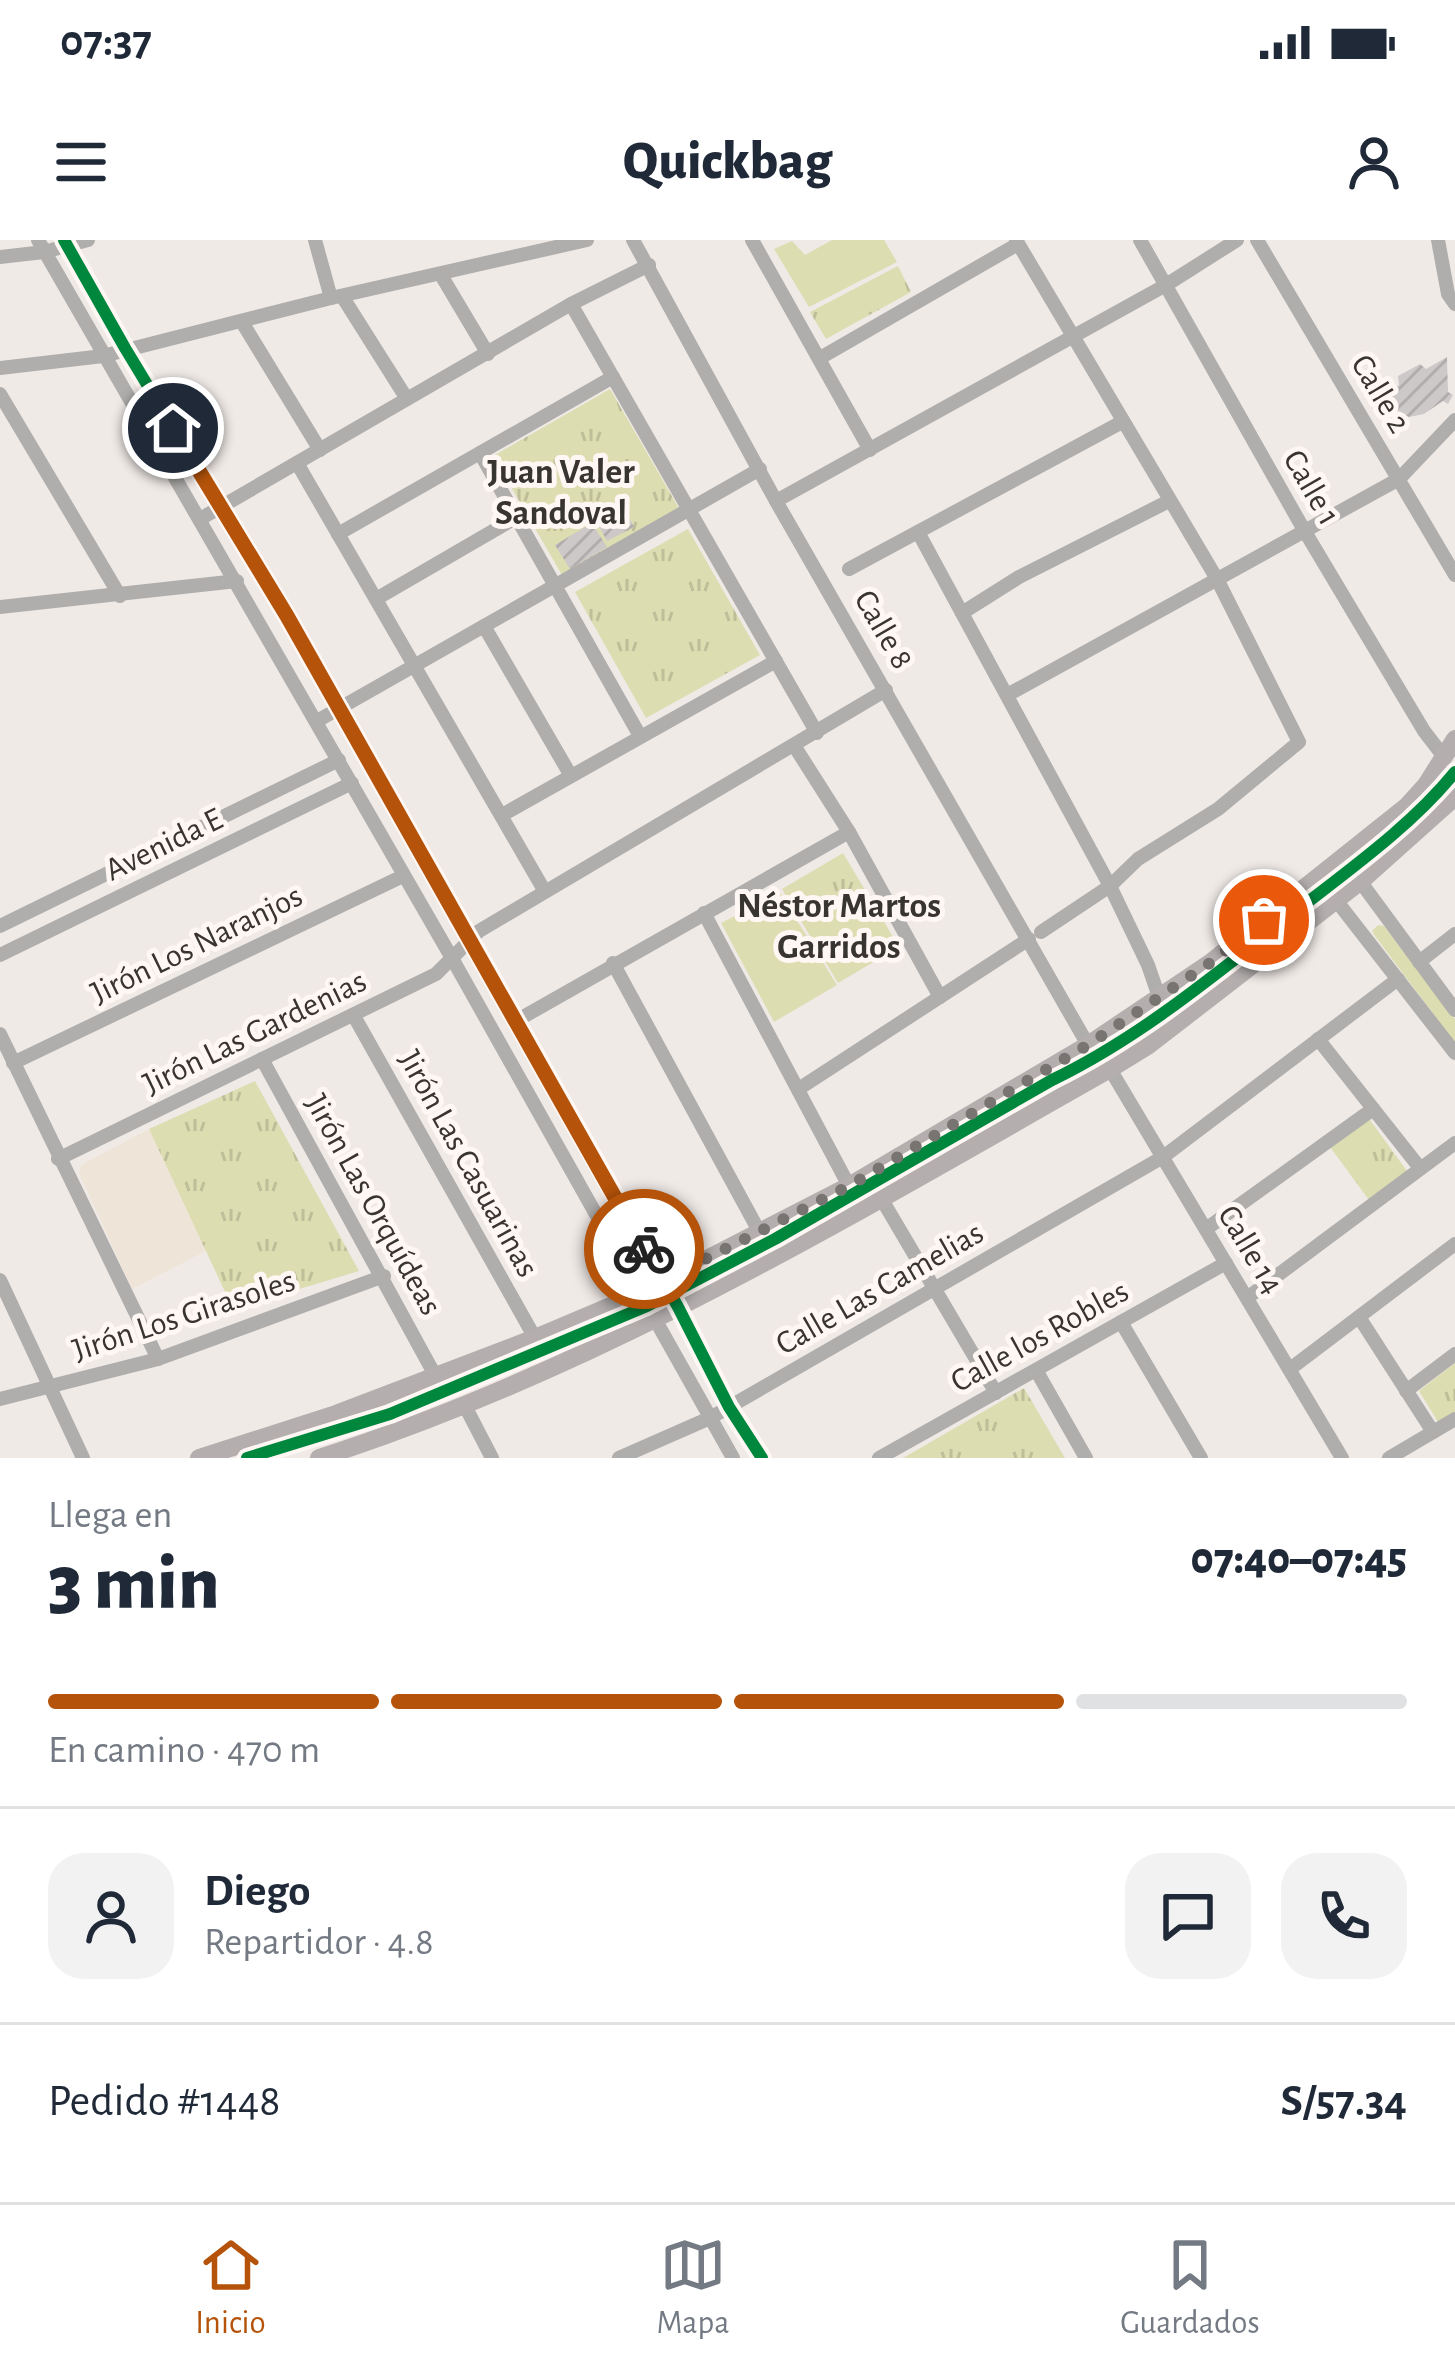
<!DOCTYPE html>
<html lang="es">
<meta charset="utf-8">
<style>
:root{--surface:#fff;--page:#f2f2f3;--text:#1f2937;--muted:#747a83;--line:#e0e1e3;--accent:#b45309}
body{margin:0;font-family:"Alegreya Sans",sans-serif;background:var(--page);color:var(--text);height:100vh;display:flex;flex-direction:column;font-size:45px;white-space:nowrap}
*{box-sizing:border-box;margin:0}
p{font-size:39px;color:var(--muted)}
.icon{flex:none;width:66px;height:66px;fill:none;stroke:currentColor;stroke-width:2;stroke-linecap:round;stroke-linejoin:round}
.map{position:relative;height:1218px;overflow:hidden}
.side{display:flex;flex-direction:column;background:var(--surface);flex:1}
.side>*{flex:none}
.pin{position:absolute;display:grid;place-items:center;width:102px;height:102px;color:#fff;margin:-51px;border:6px solid #fff;border-radius:50%;box-shadow:0 3px 12px #0007}
.courier{position:absolute;display:grid;place-items:center;width:120px;height:120px;margin:-60px;border:9px solid #b45309;border-radius:50%;background:#fff;color:#222;box-shadow:0 3px 15px #0007}
.overview em{font-style:normal;font-weight:800}
.overview div{display:flex;flex-direction:column-reverse}
.overview{display:flex;align-items:center;justify-content:space-between;height:204px;padding:0 48px}
h1{font-size:78px;font-weight:800;line-height:90px}
.bar{display:grid;grid-template-columns:repeat(4,1fr);gap:18px 12px;align-content:center;height:144px;padding:0 48px}
.bar i{height:15px;border-radius:9px;background:var(--line)}
.bar .active{background:var(--accent)}
.bar p{grid-column:span 4}
.line{display:flex;align-items:center;gap:30px;padding:0 48px;border-top:3px solid var(--line)}
.line div{flex:1}
.round{display:grid;place-items:center;flex:none;width:126px;height:126px;border-radius:36px;background:var(--page)}
.status{display:flex;justify-content:space-between;align-items:center;height:84px;padding:0 60px;background:var(--surface);direction:ltr}
.status svg{height:33px;fill:currentColor}
header{display:flex;justify-content:space-between;align-items:center;height:156px;padding:0 48px;background:var(--surface);font-size:54px;font-weight:800}
.menu{display:flex;justify-content:space-around;align-items:center;height:168px;border-top:3px solid var(--line);background:var(--surface);font-size:33px;color:var(--muted)}
.menu a{display:grid;justify-items:center;gap:6px}
.menu .active{color:var(--accent)}
.map>svg:first-child{display:block}
.education{fill:#efe4d8}
.grass{fill:#dcddb1}
.park{fill:url(#park-tufts)}
.building{fill:url(#building-hatch)}
.lines{fill:none;stroke-linecap:round;stroke-linejoin:round}
.minor{stroke:#afaeac;stroke-width:14}
.major{stroke:#b4afae;stroke-width:18}
.cycleway-casing{stroke:#fef7f3;stroke-width:20}
.cycleway{stroke:#00873e;stroke-width:12}
.done{stroke:#787471;stroke-width:12;stroke-dasharray:0 21.6}
.route{stroke:#b45309;stroke-width:15}
.labels{text-anchor:middle;dominant-baseline:central;stroke-width:10;stroke-linejoin:round;paint-order:stroke}
.street-label{font-size:33px;fill:#383432;stroke:#fef7f3}
.neighbourhood-label{font-size:36px;font-weight:bold;fill:#383432;stroke:#fef7f3}
</style>
<div class="status"><b>07:37</b><svg viewBox="0 0 49 12"><path d="M0 12V9h3v3zM5 12V6h3v6zM10 12V3h3v9zM15 12V0h3v12zM26 1h20v11H26zM47 4h2v5h-2z"/></svg></div>
<header><svg class="icon" aria-label="menu" viewBox="0 0 24 24"><path d="M4 6h16M4 12h16M4 18h16"/></svg>Quickbag<svg class="icon" aria-label="person" viewBox="0 0 24 24"><circle cx="12" cy="8" r="4"/><path d="M4 21q1-7 8-7t8 7"/></svg></header>
<div class="map">
<svg width="1455" height="1218" viewBox="0 0 1455 1218">
<defs>
<pattern id="park-tufts" width="24" height="20" patternUnits="userSpaceOnUse" patternTransform="scale(3)"><rect width="24" height="20" fill="#dcddb1"/><path d="M3 7l-1-3M5 7V3M7 7l1-3M15 17l-1-3M17 17v-4M19 17l1-3" fill="none" stroke="#bebe99"/></pattern>
<pattern id="building-hatch" width="6" height="6" patternUnits="userSpaceOnUse" patternTransform="scale(3)"><rect width="6" height="6" fill="#cdc9c9"/><path d="M-1 1l2-2M0 6l6-6M5 7l2-2" fill="none" stroke="#b1adad"/></pattern>
</defs>
<rect width="100%" height="100%" fill="#f0eae7"/>
<polygon class="education" points="149,889 206,1011 132,1049 79,933 81,925"/>
<g class="grass">
<polygon points="832,0 884,0 897,22 809,67 774,9 792,1 805,15"/>
<polygon points="780,653 837,745 774,782 721,683"/>
<polygon points="1378,685 1384,686 1455,779 1455,803 1375,696 1372,691"/>
</g>
<g class="park">
<polygon points="898,26 911,52 826,99 810,72"/>
<polygon points="610,149 680,270 562,335 493,216"/>
<polygon points="688,289 760,415 646,478 575,352"/>
<polygon points="843,613 899,707 838,743 782,649"/>
<polygon points="255,841 359,1031 233,1069 149,889"/>
<polygon points="1365,880 1370,880 1407,931 1369,960 1330,907"/>
<polygon points="1455,1123 1455,1172 1438,1182 1419,1151"/>
<polygon points="1024,1148 1065,1218 903,1218"/>
</g>
<g class="building">
<polygon points="1447,117 1448,152 1453,155 1448,164 1443,161 1424,174 1409,177 1395,172 1377,156 1399,145 1398,136 1420,124 1426,129"/>
<polygon points="625,270 634,287 607,301 598,285"/>
<polygon points="592,283 607,307 570,329 555,305"/>
</g>
<g class="lines">
<g class="minor">
<polyline points="38,0 453,720 733,1218"/>
<polyline points="64,0 125,108 287,376 678,1067 729,1167 762,1218"/>
<polyline points="315,0 331,58"/>
<polyline points="633,0 776,261 1088,805"/>
<polyline points="752,0 870,210"/>
<polyline points="1016,0 1217,339 1299,502 1218,569 1138,619 1110,646 1041,692"/>
<polyline points="1140,0 1304,290 1424,491 1444,517"/>
<polyline points="1257,0 1455,335"/>
<polyline points="1438,0 1448,54 1455,64"/>
<polyline points="0,17 44,12 88,0"/>
<polyline points="441,35 488,114"/>
<polyline points="342,56 407,159"/>
<polyline points="571,64 817,493"/>
<polyline points="242,82 320,210"/>
<polyline points="820,118 1018,4"/>
<polyline points="0,128 103,116 331,58 587,0"/>
<polyline points="0,154 120,356"/>
<polyline points="480,213 640,496"/>
<polyline points="297,223 544,650"/>
<polyline points="776,261 1166,45 1237,0"/>
<polyline points="200,279 571,64 649,25"/>
<polyline points="918,292 1110,646 1148,725 1159,757"/>
<polyline points="338,294 613,137"/>
<polyline points="849,329 1122,182"/>
<polyline points="376,359 517,277"/>
<polyline points="0,367 237,341"/>
<polyline points="962,373 1019,337 1169,261"/>
<polyline points="484,386 571,536"/>
<polyline points="1009,454 1399,239 1455,180"/>
<polyline points="317,481 760,229"/>
<polyline points="795,507 849,592 940,757"/>
<polyline points="502,575 776,421"/>
<polyline points="1343,618 1455,770"/>
<polyline points="1318,637 1455,813"/>
<polyline points="704,673 849,946"/>
<polyline points="0,686 339,520"/>
<polyline points="0,715 352,543"/>
<polyline points="1419,722 1455,694"/>
<polyline points="613,723 760,993"/>
<polyline points="354,776 535,1098"/>
<polyline points="514,782 849,592"/>
<polyline points="0,794 158,1119"/>
<polyline points="1318,799 1420,928"/>
<polyline points="262,819 436,1137"/>
<polyline points="13,823 403,636"/>
<polyline points="1110,829 1342,1218"/>
<polyline points="800,848 1029,699"/>
<polyline points="58,919 436,734 479,691 886,450"/>
<polyline points="881,958 996,1153"/>
<polyline points="1206,989 1373,869"/>
<polyline points="0,1040 83,1218"/>
<polyline points="1247,1058 1455,903"/>
<polyline points="1359,1077 1433,1192"/>
<polyline points="1121,1082 1201,1218"/>
<polyline points="1290,1129 1455,1004"/>
<polyline points="1036,1130 1086,1218"/>
<polyline points="1406,1151 1455,1114"/>
<polyline points="0,1159 158,1119 384,1036"/>
<polyline points="465,1166 492,1218"/>
<polyline points="619,1218 710,1178 1163,917 1398,739"/>
<polyline points="879,1218 1226,1023"/>
<polyline points="1389,1218 1455,1179"/>
</g>
<g class="major">
<polyline points="199,1218 336,1174 535,1098 639,1054 849,946 1088,805 1210,723 1407,566 1426,545 1455,499"/>
<path d="M319,1218c281,-90 536,-245 791,-389l39,-24 212,-164 94,-84"/>
</g>
<defs>
<g id="cycleway">
<polyline points="64,0 125,108 287,376 678,1067 729,1167 762,1218"/>
<path d="M247,1218l143,-44 257,-108 128,-67 277,-159c89,-43 165,-107 243,-168 55,-43 116,-86 160,-140"/>
</g>
</defs>
<use href="#cycleway" class="cycleway-casing"/>
<use href="#cycleway" class="cycleway"/>
</g>
<g class="lines">
<polyline class="done" points="644,1009 662,1041 849,946 1088,805 1210,723 1264,680"/>
<polyline class="route" points="173,188 287,376 644,1009"/>
</g>
<g class="labels">
<g class="street-label">
<text transform="translate(1380 154) rotate(59)">Calle 2</text>
<text transform="translate(1311 248) rotate(60)">Calle 1</text>
<text transform="translate(883 390) rotate(60)">Calle 8</text>
<text transform="translate(164 605) rotate(-26)">Avenida E</text>
<text transform="translate(197 705) rotate(-26)">Jirón Los Naranjos</text>
<text transform="translate(255 793) rotate(-26)">Jirón Las Gardenias</text>
<text transform="translate(468 924) rotate(61)">Jirón Las Casuarinas</text>
<text transform="translate(373 965) rotate(61)">Jirón Las Orquídeas</text>
<text transform="translate(1250 1010) rotate(59)">Calle 14</text>
<text transform="translate(880 1049) rotate(-30)">Calle Las Camelias</text>
<text transform="translate(184 1076) rotate(-18)">Jirón Los Girasoles</text>
<text transform="translate(1040 1097) rotate(-29)">Calle los Robles</text>
</g>
<g class="neighbourhood-label">
<text x="561" y="232">Juan Valer<tspan x="561" dy="41">Sandoval</tspan></text>
<text x="839" y="666">Néstor Martos<tspan x="839" dy="41">Garridos</tspan></text>
</g>
</g>
</svg>
<div class="pin" style="left:1264px;top:680px;background:#ea580c"><svg class="icon" aria-label="bag" viewBox="0 0 24 24"><path d="M5 8h14l-1 12H6zM9 8a3 3 0 0 1 6 0"/></svg></div>
<div class="pin" style="left:173px;top:188px;background:#1f2937"><svg class="icon" aria-label="home" viewBox="0 0 24 24"><path d="M3 11l9-7 9 7M6 9v11h12V9"/></svg></div>
<div class="courier" style="left:644px;top:1009px"><svg class="icon" aria-label="bike" viewBox="0 0 24 24"><circle cx="6" cy="16" r="4"/><circle cx="18" cy="16" r="4"/><path d="M6 16l4-8h5l3 8M10 8l3 8H6M13 5h3"/></svg></div>
</div>
<section class="side">
<div class="overview"><div><h1>3 min</h1><p>Llega en</p></div><em>07:40–07:45</em></div>
<div class="bar"><i class="active"></i><i class="active"></i><i class="active"></i><i></i><p>En camino · 470 m</p></div>
<div class="line" style="height:216px"><a class="round"><svg class="icon" aria-label="person" viewBox="0 0 24 24"><circle cx="12" cy="8" r="4"/><path d="M4 21q1-7 8-7t8 7"/></svg></a><div><b>Diego</b><p>Repartidor · 4.8</p></div><a class="round"><svg class="icon" aria-label="chat" viewBox="0 0 24 24"><path d="M4 5h16v11H9l-5 4z"/></svg></a><a class="round"><svg class="icon" aria-label="phone" viewBox="0 0 24 24"><path d="M5 4h4l2 5-3 2q2 4 5 5l2-3 5 2v4C11 20 4 13 5 4z"/></svg></a></div>
<div class="line" style="height:156px"><div>Pedido #1448</div><b>S/57.34</b></div>
</section>
<nav class="menu">
<a class="active"><svg class="icon" aria-label="home" viewBox="0 0 24 24"><path d="M3 11l9-7 9 7M6 9v11h12V9"/></svg>Inicio</a>
<a><svg class="icon" aria-label="map" viewBox="0 0 24 24"><path d="M3 6l6-2 6 2 6-2v14l-6 2-6-2-6 2zM9 4v14M15 6v14"/></svg>Mapa</a>
<a><svg class="icon" aria-label="saved" viewBox="0 0 24 24"><path d="M7 4h10v16l-5-4-5 4z"/></svg>Guardados</a>
</nav>
